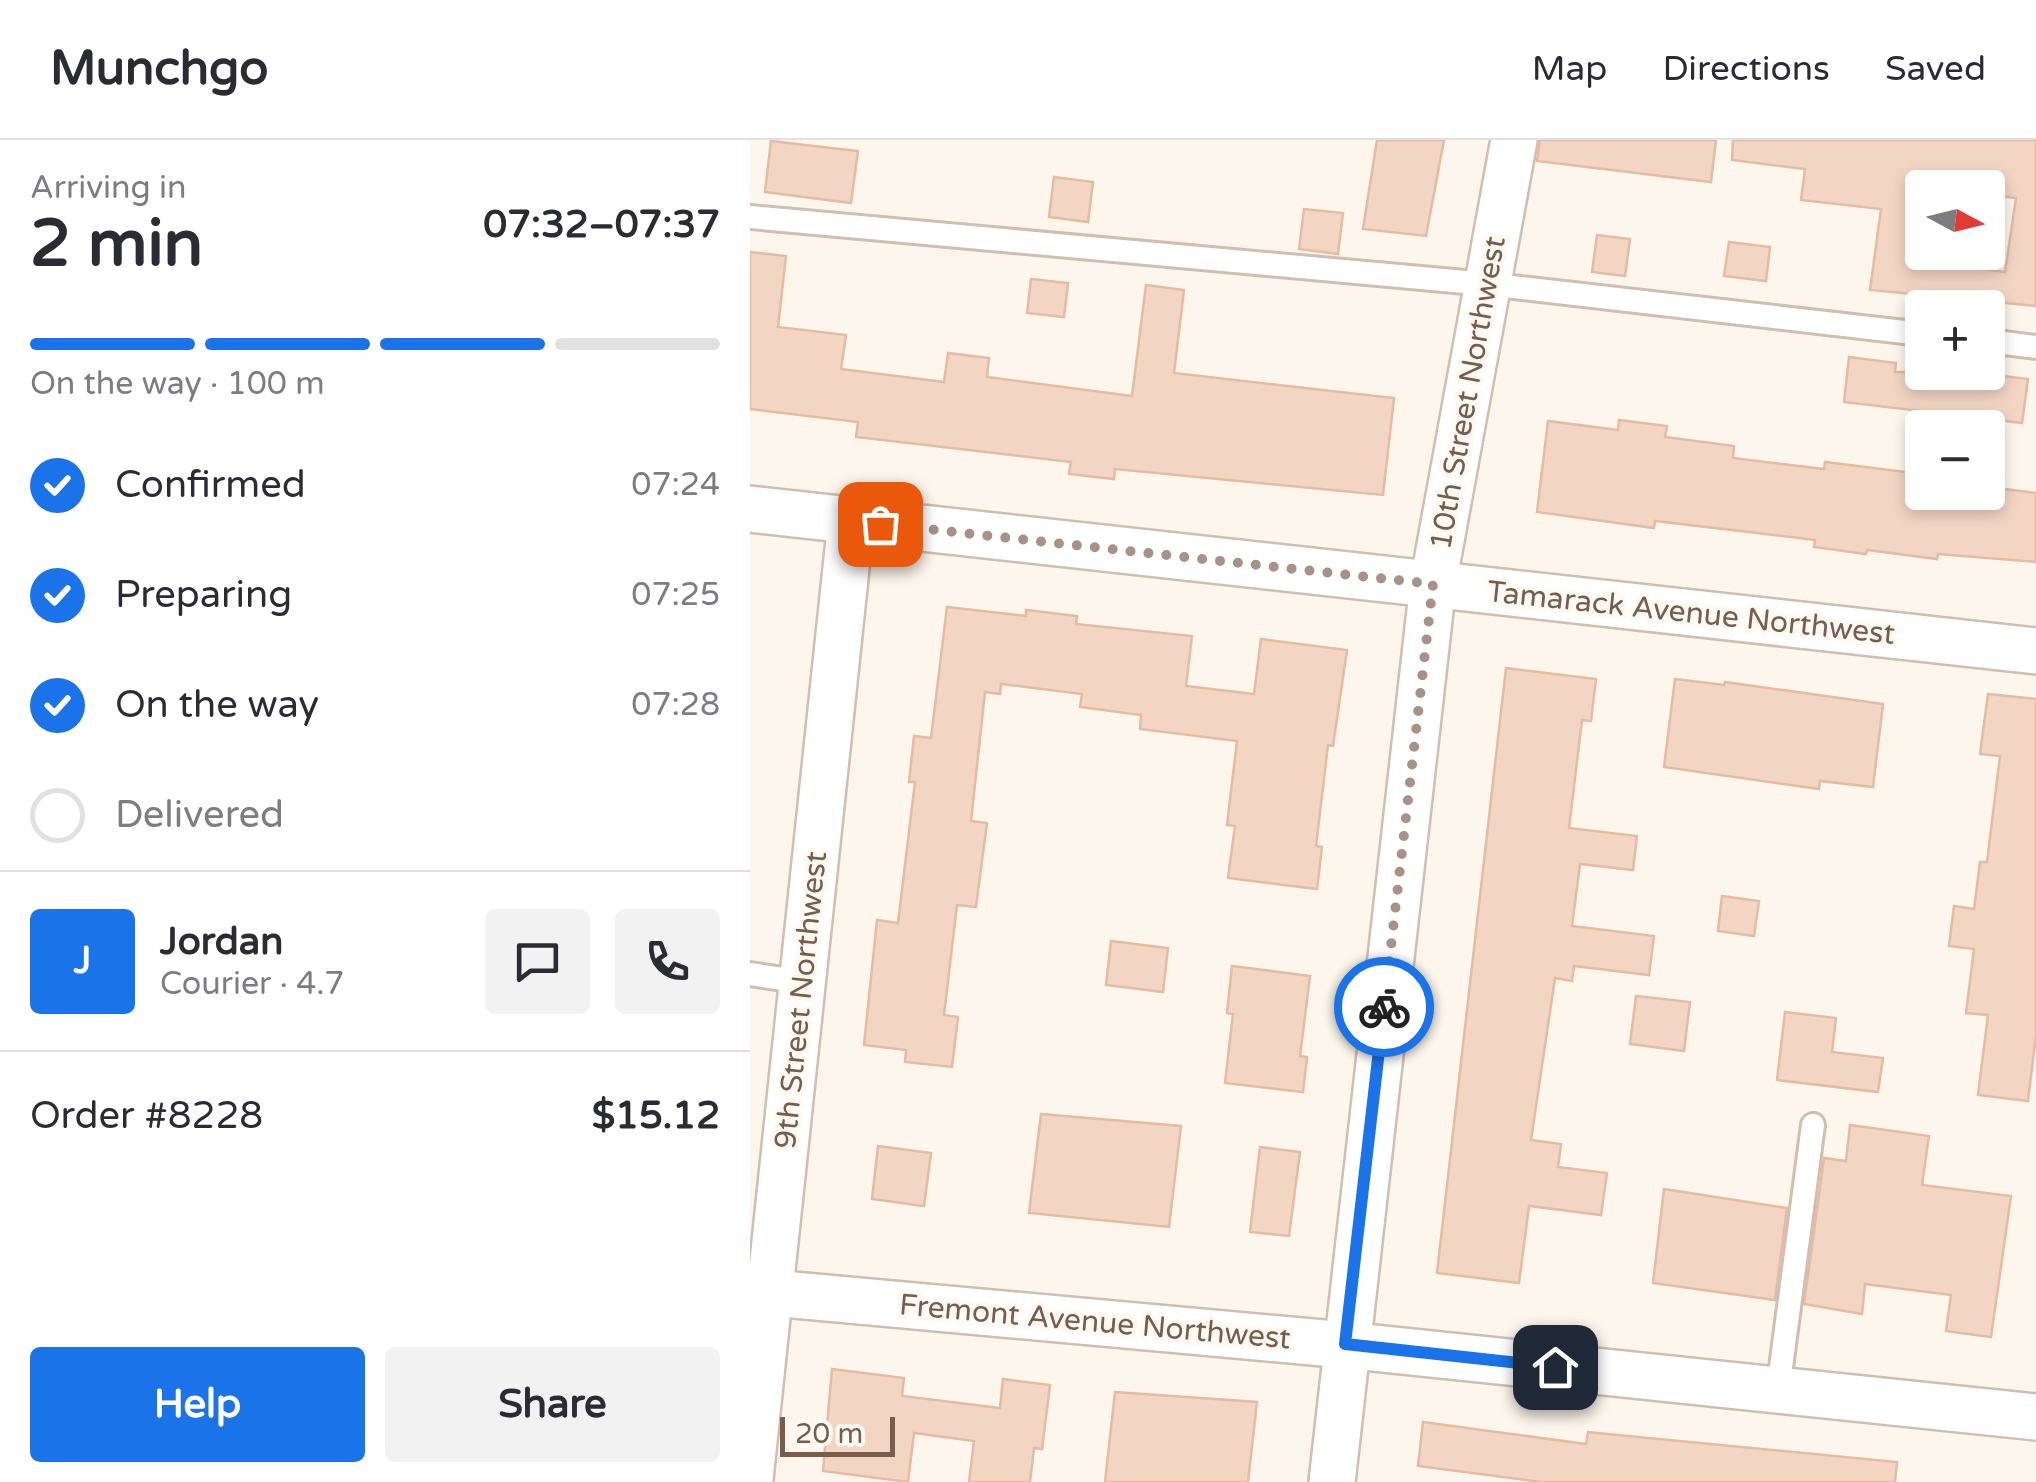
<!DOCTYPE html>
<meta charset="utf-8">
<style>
:root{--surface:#fff;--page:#f2f2f3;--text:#2b2b33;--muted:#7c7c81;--line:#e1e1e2;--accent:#1a73e8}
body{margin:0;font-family:"Varela Round",sans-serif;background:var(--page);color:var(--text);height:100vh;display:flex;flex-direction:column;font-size:38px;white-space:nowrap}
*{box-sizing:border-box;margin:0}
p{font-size:32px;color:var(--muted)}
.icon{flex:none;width:55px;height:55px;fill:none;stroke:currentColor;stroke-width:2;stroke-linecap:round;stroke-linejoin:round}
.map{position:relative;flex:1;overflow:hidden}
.sheet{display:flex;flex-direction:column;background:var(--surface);width:750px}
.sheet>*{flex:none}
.needle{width:65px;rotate:97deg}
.fabs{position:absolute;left:1155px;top:30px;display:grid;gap:20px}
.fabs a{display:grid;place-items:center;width:100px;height:100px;border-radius:10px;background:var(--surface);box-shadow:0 5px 15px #0003;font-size:50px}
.scale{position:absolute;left:30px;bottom:25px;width:115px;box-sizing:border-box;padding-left:10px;border:5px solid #7a5c4d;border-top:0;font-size:28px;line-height:35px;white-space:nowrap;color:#7a5c4d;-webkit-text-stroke:8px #fffaf3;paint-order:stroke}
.pin{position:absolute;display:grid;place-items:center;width:85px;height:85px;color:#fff;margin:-42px;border-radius:20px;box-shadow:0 5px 15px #0006}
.courier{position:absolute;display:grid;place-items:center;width:100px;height:100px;margin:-50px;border:8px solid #1a73e8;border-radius:50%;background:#fff;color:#222;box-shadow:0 2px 12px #0007}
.headline em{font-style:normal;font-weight:700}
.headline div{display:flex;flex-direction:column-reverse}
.headline{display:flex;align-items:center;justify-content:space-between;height:170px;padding:0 30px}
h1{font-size:65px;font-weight:700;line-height:75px}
.bar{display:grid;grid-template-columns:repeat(4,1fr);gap:15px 10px;align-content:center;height:120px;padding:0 30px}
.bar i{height:12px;border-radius:8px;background:var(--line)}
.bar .on{background:var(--accent)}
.bar p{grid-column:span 4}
.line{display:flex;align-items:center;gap:25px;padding:0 30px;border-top:2px solid var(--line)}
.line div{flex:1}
.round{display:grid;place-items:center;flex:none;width:105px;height:105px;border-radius:10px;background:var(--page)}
ol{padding:0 30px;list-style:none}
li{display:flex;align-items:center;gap:30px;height:110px}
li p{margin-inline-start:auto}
li .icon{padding:10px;border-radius:50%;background:var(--accent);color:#fff;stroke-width:4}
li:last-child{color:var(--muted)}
li i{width:55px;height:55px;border:5px solid var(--line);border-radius:50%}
.button{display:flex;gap:20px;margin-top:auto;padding:20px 30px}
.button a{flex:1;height:115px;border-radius:10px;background:var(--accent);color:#fff;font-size:40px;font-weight:700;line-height:115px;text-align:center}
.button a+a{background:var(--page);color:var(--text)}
header{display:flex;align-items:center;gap:60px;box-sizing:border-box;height:140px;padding:0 50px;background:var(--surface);border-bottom:2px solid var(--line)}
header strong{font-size:48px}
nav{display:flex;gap:55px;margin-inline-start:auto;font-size:35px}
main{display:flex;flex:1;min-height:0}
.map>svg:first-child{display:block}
.building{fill:#f3d5c3;stroke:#e6bba3;stroke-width:2.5;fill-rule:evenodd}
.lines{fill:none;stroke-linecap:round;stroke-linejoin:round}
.service-casing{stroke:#d1beb0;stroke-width:28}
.minor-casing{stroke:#d1beb0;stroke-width:50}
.service{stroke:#fff;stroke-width:22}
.minor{stroke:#fff;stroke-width:45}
.done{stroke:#a89285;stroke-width:10;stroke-dasharray:0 18}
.route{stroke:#1a73e8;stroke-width:12}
.labels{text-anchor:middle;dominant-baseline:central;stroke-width:10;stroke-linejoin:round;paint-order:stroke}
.street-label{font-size:30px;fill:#7a5c4d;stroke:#fffaf3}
</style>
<header>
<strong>Munchgo</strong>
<nav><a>Map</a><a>Directions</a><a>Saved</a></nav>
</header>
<main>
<section class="sheet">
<div class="headline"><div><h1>2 min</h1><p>Arriving in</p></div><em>07:32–07:37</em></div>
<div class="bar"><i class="on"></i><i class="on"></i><i class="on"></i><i></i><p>On the way · 100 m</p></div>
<ol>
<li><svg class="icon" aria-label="check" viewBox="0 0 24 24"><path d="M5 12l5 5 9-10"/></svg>Confirmed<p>07:24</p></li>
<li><svg class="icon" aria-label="check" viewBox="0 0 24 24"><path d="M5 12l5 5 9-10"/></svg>Preparing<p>07:25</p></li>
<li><svg class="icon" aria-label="check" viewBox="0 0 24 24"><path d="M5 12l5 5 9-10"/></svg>On the way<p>07:28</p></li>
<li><i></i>Delivered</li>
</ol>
<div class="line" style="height:180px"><b class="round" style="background:var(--accent);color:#fff">J</b><div><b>Jordan</b><p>Courier · 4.7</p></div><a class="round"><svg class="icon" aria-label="chat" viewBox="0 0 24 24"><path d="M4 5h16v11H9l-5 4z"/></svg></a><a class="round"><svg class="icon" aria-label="phone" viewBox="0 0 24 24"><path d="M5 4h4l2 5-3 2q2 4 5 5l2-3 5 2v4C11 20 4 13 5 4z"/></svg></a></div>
<div class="line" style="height:130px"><div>Order #8228</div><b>$15.12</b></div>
<div class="button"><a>Help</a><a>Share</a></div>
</section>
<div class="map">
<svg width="1286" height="1342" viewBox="0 0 1286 1342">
<rect width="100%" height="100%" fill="#fdf6ec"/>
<g class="building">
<polygon points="627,0 694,0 676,96 613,89"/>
<polygon points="790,0 966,0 961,42 787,21"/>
<path d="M983,0h303v166l-166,-16 11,-81 -80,-9 4,-31 -73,-9zM1164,48h74v7l28,3 -11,74 -89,-13 2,-15 -11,-1z"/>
<polygon points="21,1 108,11 101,63 15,52"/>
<polygon points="304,37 343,42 338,82 299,77"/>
<polygon points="554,69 593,73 588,114 549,109"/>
<polygon points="847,95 880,99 875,136 842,132"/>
<polygon points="979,102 1020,107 1016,141 974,136"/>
<polygon points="0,112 36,116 28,187 96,195 91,229 194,242 198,213 239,218 237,237 382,256 396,145 434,150 424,233 644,258 633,355 365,329 364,339 319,334 321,322 106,297 108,282 0,269"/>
<polygon points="281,139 318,143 314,177 277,173"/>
<polygon points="1099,217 1146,223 1145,232 1222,232 1278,239 1272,283 1094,262"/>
<polygon points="869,280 917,286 915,297 984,306 983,318 1074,329 1075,322 1172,334 1172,352 1238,352 1238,347 1286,353 1286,422 1188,414 1187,419 1117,410 1116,414 1064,407 1065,400 905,381 904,388 787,372 798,281 868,290"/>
<polygon points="197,467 276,476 276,470 327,476 326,484 442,496 436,546 504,554 511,499 597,510 583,606 578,605 566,706 572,707 567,749 478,738 485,686 477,685 487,601 390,589 391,575 330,567 332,554 251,544 250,554 235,552 221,681 237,683 226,767 207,765 194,875 208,877 202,927 155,922 156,910 114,905 127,780 148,783 165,642 159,642 164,596 181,598"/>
<polygon points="756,528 846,539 841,581 832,580 819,688 887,696 883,730 830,724 822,786 904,796 899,835 824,826 822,841 805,838 781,1000 811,1004 808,1027 857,1033 851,1075 779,1066 769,1143 687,1133"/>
<polygon points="925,539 974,545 975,542 1133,564 1123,647 1070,641 1069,649 914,627"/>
<polygon points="1238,554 1286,559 1286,895 1278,961 1228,955 1238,875 1216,873 1224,809 1199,806 1204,766 1224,769 1230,722 1237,722 1250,616 1230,614"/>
<polygon points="972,756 1009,761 1004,796 968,791"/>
<polygon points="361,801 418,808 413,852 356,845"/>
<polygon points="482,826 560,836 550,916 557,917 553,952 475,943 483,874 477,873"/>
<polygon points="886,856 940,862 934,911 880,904"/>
<polygon points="1035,872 1086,878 1082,912 1133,918 1128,952 1027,940"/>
<polygon points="291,974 431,986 419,1087 279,1073"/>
<polygon points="1100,985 1179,996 1172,1045 1261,1056 1241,1197 1196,1191 1201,1155 1115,1144 1112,1174 1054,1164 1074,1018 1096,1021"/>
<polygon points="128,1006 181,1013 174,1066 122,1059"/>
<polygon points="510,1007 550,1012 539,1096 500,1092"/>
<polygon points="914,1049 1037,1068 1025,1160 903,1143"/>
<polygon points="82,1229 154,1238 152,1256 250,1268 253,1239 300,1245 292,1309 284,1308 280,1342 219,1342 224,1301 164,1293 158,1342 73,1331"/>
<polygon points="365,1252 507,1262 498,1342 355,1342"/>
<polygon points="673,1282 836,1304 838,1292 1147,1322 1145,1342 791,1342 668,1326"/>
</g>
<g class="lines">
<defs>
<g id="service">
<polyline points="0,77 737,144 1172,194"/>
<polyline points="1238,201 1286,207"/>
<polyline points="0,834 53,842"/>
<polyline points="1028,1250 1063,985"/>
</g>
<g id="minor">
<polyline points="0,369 1286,511"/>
<polyline points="0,1151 595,1205 1286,1277"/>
<polyline points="0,1339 101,381"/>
<polyline points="582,1342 683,444 764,0"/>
</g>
</defs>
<use href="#service" class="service-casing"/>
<use href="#minor" class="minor-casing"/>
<use href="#service" class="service"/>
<use href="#minor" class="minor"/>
</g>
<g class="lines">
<polyline class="done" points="130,384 683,444 634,867"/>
<polyline class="route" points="634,867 595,1204 805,1227"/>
</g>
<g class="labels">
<g class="street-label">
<text transform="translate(718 253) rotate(-80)">10th Street Northwest</text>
<text transform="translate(941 473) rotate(6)">Tamarack Avenue Northwest</text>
<text transform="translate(51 860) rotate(-84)">9th Street Northwest</text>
<text transform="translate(345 1182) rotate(5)">Fremont Avenue Northwest</text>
</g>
</g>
</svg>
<div class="fabs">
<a><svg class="needle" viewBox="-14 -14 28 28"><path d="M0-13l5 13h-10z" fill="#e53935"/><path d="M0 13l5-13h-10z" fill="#7c7c81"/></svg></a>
<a>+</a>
<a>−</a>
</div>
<div class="scale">20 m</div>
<div class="pin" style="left:130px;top:384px;background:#ea580c"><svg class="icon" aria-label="bag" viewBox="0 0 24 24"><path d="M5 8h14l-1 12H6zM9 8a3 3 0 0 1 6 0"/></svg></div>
<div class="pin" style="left:805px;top:1227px;background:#1f2937"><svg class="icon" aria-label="home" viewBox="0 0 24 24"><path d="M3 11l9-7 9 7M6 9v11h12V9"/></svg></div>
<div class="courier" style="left:634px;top:867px"><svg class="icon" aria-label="bike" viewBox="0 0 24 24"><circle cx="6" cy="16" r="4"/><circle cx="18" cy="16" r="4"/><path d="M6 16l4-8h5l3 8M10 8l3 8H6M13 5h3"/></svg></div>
</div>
</main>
